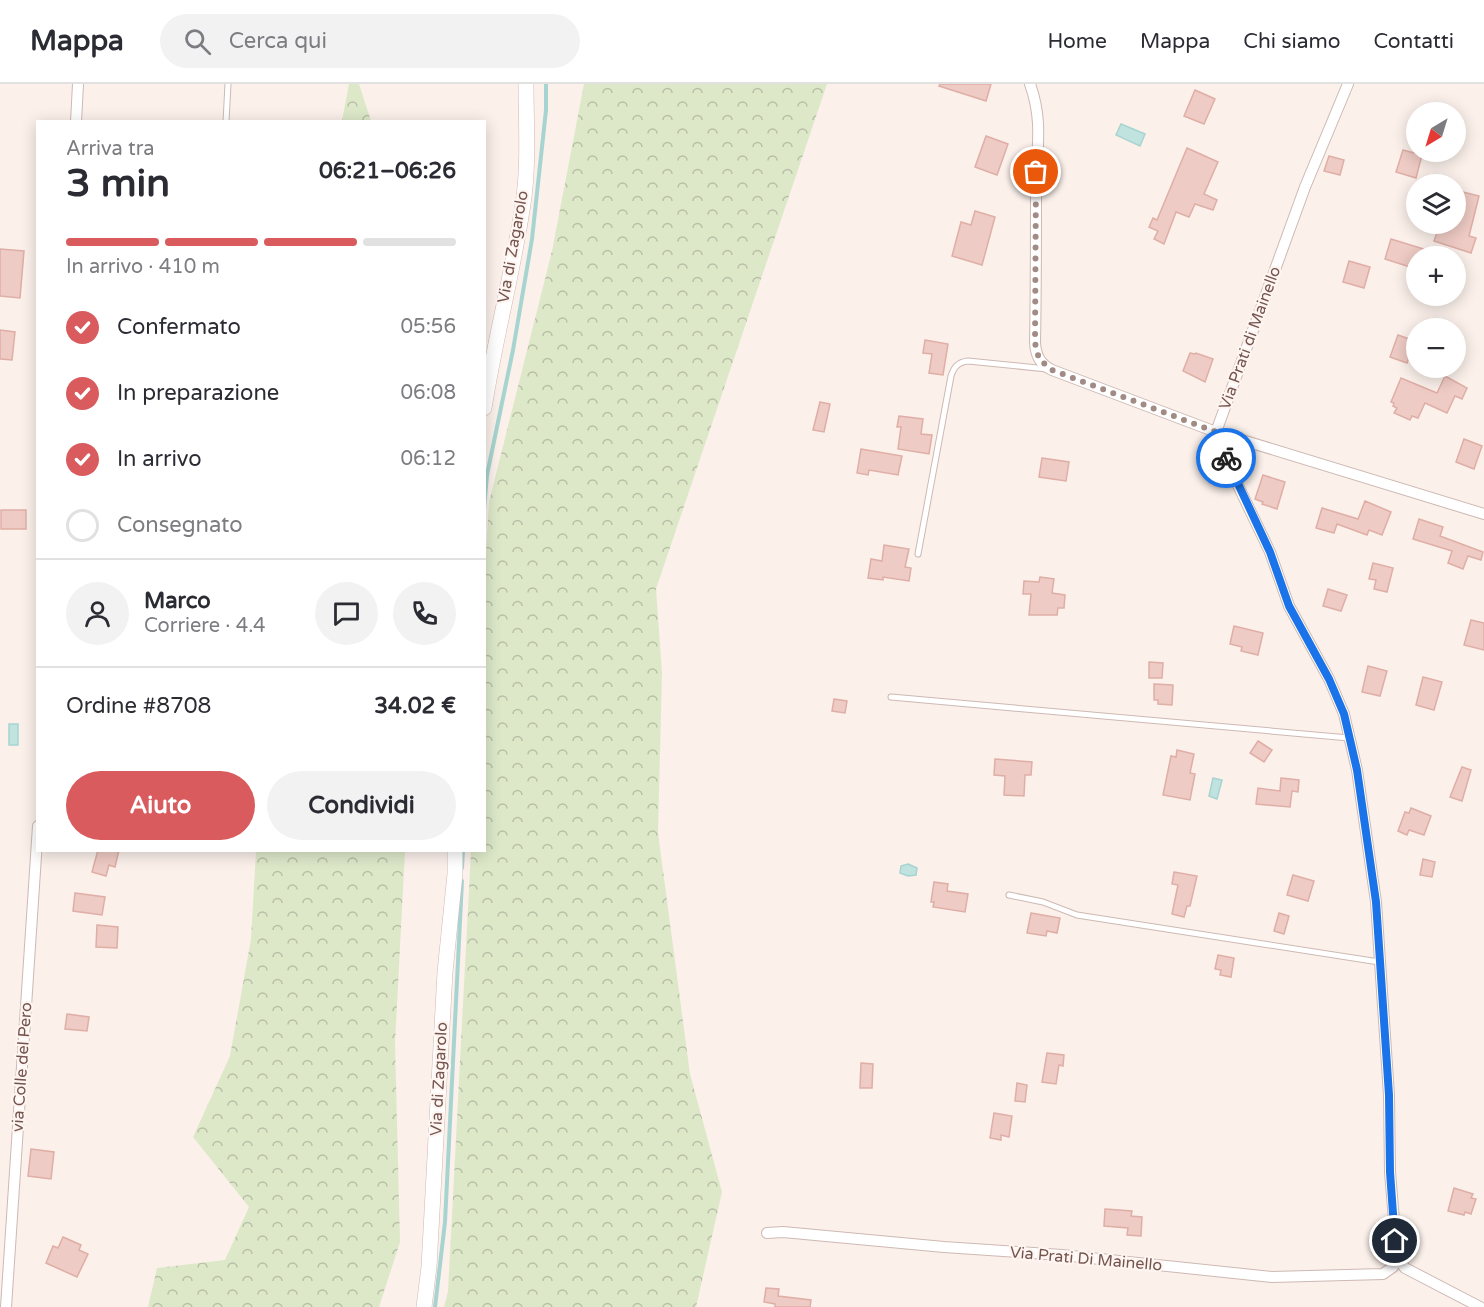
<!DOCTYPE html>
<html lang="it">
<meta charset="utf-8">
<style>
:root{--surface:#fff;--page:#f2f2f3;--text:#2b2b33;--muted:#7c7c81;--line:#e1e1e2;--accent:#d95b5d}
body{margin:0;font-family:"Varela Round",sans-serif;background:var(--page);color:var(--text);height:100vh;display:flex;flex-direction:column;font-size:22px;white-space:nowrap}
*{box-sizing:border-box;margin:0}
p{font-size:20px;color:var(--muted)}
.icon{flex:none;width:33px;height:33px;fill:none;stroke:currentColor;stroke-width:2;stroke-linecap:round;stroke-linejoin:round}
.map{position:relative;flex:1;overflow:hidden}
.drawer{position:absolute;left:36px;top:36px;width:450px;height:732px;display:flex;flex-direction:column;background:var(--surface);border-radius:0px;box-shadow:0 3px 15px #0003}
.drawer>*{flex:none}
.needle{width:39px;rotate:218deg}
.controls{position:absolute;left:1406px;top:18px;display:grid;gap:12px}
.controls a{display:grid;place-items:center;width:60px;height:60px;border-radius:50%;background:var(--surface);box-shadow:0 3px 15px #0003;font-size:30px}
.pin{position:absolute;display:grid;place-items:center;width:51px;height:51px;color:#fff;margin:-26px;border:3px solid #fff;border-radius:50%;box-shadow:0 2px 6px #0007}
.courier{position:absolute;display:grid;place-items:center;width:60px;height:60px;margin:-30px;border:4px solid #1a73e8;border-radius:50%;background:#fff;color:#222;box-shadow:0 2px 8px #0007}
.headline em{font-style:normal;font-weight:700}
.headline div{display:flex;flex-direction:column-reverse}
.headline{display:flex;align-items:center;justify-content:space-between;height:102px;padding:0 30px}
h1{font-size:39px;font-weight:700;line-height:45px}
.bar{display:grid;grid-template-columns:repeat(4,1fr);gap:9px 6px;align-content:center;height:72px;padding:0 30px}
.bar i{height:8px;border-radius:4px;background:var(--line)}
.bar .selected{background:var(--accent)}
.bar p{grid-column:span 4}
.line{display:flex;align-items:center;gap:15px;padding:0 30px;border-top:2px solid var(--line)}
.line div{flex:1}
.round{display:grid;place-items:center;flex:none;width:63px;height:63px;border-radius:32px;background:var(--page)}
ol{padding:0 30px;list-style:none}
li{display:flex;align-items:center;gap:18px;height:66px}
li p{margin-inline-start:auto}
li .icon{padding:6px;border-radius:50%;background:var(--accent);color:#fff;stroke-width:4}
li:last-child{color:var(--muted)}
li i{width:33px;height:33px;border:3px solid var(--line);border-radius:50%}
.button{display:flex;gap:12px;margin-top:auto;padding:12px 30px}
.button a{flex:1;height:69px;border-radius:36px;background:var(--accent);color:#fff;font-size:24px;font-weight:700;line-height:69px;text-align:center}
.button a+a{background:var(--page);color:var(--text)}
header{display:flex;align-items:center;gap:36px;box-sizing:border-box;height:84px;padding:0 30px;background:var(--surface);border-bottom:2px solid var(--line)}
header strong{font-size:28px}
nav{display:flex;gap:33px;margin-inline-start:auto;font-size:21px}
.search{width:420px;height:54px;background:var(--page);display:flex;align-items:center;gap:15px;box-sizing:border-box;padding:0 21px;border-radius:33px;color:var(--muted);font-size:22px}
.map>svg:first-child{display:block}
.forest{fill:url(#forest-crowns)}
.water{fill:#c0e3e0;stroke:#a7d4d0;stroke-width:1.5}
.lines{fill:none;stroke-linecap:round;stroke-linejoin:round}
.stream{stroke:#a7d4d0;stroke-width:4}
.building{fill:#eecbc4;stroke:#dfaea6;stroke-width:1.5}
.service-casing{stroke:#ceb9b3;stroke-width:7}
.minor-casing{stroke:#ceb9b3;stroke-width:12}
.secondary-casing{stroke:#d1b8b1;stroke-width:16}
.service{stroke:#fff;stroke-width:5}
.minor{stroke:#fff;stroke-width:10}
.secondary{stroke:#fff;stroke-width:15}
.done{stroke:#a38b85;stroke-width:6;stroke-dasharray:0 10.8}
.route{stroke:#1a73e8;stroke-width:8}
.labels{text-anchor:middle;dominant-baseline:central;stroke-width:4.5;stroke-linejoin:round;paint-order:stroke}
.street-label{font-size:16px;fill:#74544f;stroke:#fef5f1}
</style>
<header>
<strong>Mappa</strong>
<div class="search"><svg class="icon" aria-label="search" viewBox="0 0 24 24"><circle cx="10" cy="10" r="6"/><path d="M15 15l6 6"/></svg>Cerca qui</div>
<nav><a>Home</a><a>Mappa</a><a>Chi siamo</a><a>Contatti</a></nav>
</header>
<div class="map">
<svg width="1484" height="1223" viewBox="0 0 1484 1223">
<defs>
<pattern id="forest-crowns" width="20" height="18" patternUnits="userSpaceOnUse" patternTransform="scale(1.5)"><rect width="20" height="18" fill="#dde8c9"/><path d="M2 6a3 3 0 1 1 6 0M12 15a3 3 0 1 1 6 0" fill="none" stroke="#b8bfa6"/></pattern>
</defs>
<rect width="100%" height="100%" fill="#fbf0ea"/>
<g class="forest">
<polygon points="349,0 359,0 371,37 342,37"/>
<polygon points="584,0 827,0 656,505 662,589 658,749 690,990 722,1108 696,1223 444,1223 448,1208 471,767 484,766 484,504 489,418 552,167"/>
<polygon points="256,767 405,767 395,959 400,1158 379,1223 148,1223 157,1184 225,1176 249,1123 193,1053 230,972 251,855"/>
</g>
<g class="water">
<polygon points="1121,40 1145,50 1140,62 1116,51"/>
<rect x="9" y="640" width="9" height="21"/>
<polygon points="1213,694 1222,696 1217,715 1209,712"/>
<polygon points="908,780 917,784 916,791 908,792 900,789 901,782"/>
</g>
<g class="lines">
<g class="stream">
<polyline points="484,425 487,391 513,266 532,155 546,26 546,0"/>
<polyline points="462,784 463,766"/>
<polyline points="435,1223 445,1138 462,797"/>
</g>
</g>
<g class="building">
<polygon points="940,0 991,0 986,17 939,2"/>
<polygon points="1195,6 1215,15 1204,40 1184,32"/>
<polygon points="986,52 1008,60 997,91 975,83"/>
<polygon points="1187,64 1218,78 1204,110 1217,116 1213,126 1195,120 1189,133 1176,128 1164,160 1154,155 1158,147 1149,143 1153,134 1157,136"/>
<polygon points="1403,66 1422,71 1416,94 1396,88"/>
<polygon points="1329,72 1344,76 1340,91 1324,87"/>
<polygon points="1455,106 1479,112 1469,152 1476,154 1471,169 1434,157 1440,140 1455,140"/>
<polygon points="975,127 995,133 982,181 952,172 961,138 971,141"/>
<polygon points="1391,155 1440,170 1440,172 1416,172 1416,182 1413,181 1413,184 1385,175"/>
<polygon points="0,165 24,167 20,214 0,212"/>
<polygon points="1349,177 1370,183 1364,204 1343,198"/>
<polygon points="0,246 15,248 12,276 0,275"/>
<polygon points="1398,251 1415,257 1407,279 1390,273"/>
<polygon points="925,256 948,260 943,291 929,289 932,270 923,269"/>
<polygon points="1190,269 1195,270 1196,269 1213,275 1205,298 1183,287"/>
<polygon points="1445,292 1467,304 1462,315 1455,312 1447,329 1425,319 1418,334 1412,332 1410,336 1394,329 1397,324 1393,322 1394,319 1391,318 1401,294 1437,309"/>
<polygon points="820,318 830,320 824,348 813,346"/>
<polygon points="899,332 923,335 921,350 932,351 929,370 898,365 901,343 897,343"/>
<polygon points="1464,355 1482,362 1474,385 1456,378"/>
<polygon points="861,365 902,372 898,391 869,386 868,391 857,389"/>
<polygon points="1042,374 1069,378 1066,397 1039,393"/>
<polygon points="1263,391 1285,398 1277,425 1262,420 1263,418 1255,415"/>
<polygon points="1365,417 1391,428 1382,451 1369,446 1367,451 1337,440 1334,449 1316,444 1322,424 1358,435"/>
<rect x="1" y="426" width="25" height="19"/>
<polygon points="1419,435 1443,443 1440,452 1483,468 1481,476 1468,472 1463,485 1448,479 1452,467 1413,455"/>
<polygon points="884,461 909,465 905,483 911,484 909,497 883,493 883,496 868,494 871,475 882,477"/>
<polygon points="1373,479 1393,484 1387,508 1374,505 1376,496 1369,495"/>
<polygon points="1040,493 1054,495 1052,509 1065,511 1064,524 1058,524 1057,531 1029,531 1031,510 1023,510 1024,497 1039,498"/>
<polygon points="1328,505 1347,511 1341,527 1323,522"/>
<polygon points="1471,536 1484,539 1484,566 1464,561"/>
<polygon points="1234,542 1263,549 1258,571 1241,567 1242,563 1230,560"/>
<polygon points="1149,578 1163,579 1162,594 1149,594"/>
<polygon points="1368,582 1387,587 1380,612 1362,608"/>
<polygon points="1423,593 1442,598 1434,626 1416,621"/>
<polygon points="1154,600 1173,601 1172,621 1158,620 1158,616 1154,616"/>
<polygon points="834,615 847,617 845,629 832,627"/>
<polygon points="1258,657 1272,666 1264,678 1250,669"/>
<polygon points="1177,666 1194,670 1190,689 1195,690 1190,716 1163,711 1171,672 1176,673"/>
<polygon points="995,675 1032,678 1031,691 1025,691 1024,712 1004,711 1005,692 994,691"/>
<polygon points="1462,683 1471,686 1462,717 1450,713"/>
<polygon points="1281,694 1299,696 1298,708 1292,707 1290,723 1256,720 1258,704 1280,707"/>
<polygon points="1411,724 1431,732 1424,751 1409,746 1407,751 1398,747 1405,728 1409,729"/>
<polygon points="98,766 119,766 115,783 109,781 106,792 92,788"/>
<polygon points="1423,775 1435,778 1432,793 1420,791"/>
<polygon points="1174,788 1197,792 1190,822 1187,822 1184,833 1172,830 1178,801 1172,800"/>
<polygon points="1293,791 1314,797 1308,817 1287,811"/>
<polygon points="934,798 948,800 947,807 968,810 965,828 933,823 934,818 931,818"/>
<polygon points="75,809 105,813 102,831 73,827"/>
<polygon points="1031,829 1060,834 1057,849 1047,847 1046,852 1027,849"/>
<polygon points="1279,829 1289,832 1284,850 1274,847"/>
<polygon points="97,841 118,843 117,864 96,863"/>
<polygon points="1218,871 1234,874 1231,893 1220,891 1221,886 1215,885"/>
<polygon points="67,930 89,933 87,947 65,945"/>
<polygon points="1047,969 1064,971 1063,982 1059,981 1056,1000 1042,998"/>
<polygon points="861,979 873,980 872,1004 860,1004"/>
<polygon points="1017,999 1027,1001 1025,1018 1015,1017"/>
<polygon points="994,1029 1012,1032 1009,1053 1001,1051 1001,1056 990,1054"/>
<polygon points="31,1065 54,1068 51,1095 28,1092"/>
<polygon points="1454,1104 1473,1110 1471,1114 1476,1115 1471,1130 1465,1128 1464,1131 1448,1127"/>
<polygon points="1105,1125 1132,1127 1131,1132 1142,1133 1141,1152 1127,1151 1128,1144 1104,1142"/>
<polygon points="63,1153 81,1161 79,1166 88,1170 77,1193 46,1179 53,1162 58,1164"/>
<polygon points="766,1204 779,1205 778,1212 811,1216 810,1223 775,1223 775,1220 764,1218"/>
</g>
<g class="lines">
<defs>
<g id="service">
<polyline points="226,38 228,0"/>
<path d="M918,470l33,-178c3,-9 7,-14 17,-15l79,8"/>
<polyline points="891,613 1349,654"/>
<polyline points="1009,811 1043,818 1077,831 1379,878"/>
</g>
<g id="minor">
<path d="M1030,0c14,39 6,67 6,106 0,51 0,102 -1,153 1,13 5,21 17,27l164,62 18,45 36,75 19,54 40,73 15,35 13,56 19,132 13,193 1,77 7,85 8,11 75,39"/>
<polyline points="1348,0 1305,103 1216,348 1484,430"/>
<polyline points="76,38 78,0"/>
<polyline points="767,1149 783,1148 944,1163 1062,1171 1272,1193 1383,1190 1393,1183 1397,1173"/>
<polyline points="6,1223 38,742"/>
</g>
<g id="secondary">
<path d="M484,324c11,-69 29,-136 39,-204 6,-39 3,-81 3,-120"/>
<polyline points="424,1223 429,1183 445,888 455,790 455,766"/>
</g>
</defs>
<use href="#service" class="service-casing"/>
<use href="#minor" class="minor-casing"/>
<use href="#secondary" class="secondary-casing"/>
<use href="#service" class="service"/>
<use href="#minor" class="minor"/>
<use href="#secondary" class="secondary"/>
</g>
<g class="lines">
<polyline class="done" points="1036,88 1035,259 1039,275 1052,286 1216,348 1226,374"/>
<polyline class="route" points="1226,374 1270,468 1289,522 1329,595 1344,630 1357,686 1376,818 1389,1011 1390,1088 1395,1157"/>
</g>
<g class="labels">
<g class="street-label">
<text transform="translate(513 163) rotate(-80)">Via di Zagarolo</text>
<text transform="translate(1250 254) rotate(-70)">Via Prati di Mainello</text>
<text transform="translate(22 983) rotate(-86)">via Colle del Pero</text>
<text transform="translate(439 995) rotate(-87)">Via di Zagarolo</text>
<text transform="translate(1086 1175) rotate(5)">Via Prati Di Mainello</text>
</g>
</g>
</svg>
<div class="controls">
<a><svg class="needle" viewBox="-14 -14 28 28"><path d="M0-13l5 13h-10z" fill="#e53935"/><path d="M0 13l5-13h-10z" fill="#7c7c81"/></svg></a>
<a><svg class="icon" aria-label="layers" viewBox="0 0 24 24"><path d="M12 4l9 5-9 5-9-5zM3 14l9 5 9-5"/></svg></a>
<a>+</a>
<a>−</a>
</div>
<div class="pin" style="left:1036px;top:88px;background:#ea580c"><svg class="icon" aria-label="bag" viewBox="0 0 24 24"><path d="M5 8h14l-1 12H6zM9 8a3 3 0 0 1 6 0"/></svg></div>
<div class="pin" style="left:1395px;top:1157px;background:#1f2937"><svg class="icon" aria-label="home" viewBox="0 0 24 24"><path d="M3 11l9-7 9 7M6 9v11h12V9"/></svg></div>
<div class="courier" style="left:1226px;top:374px"><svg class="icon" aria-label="bike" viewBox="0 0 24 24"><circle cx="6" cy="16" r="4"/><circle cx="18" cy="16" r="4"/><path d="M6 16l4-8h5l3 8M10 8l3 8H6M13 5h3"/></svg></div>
<section class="drawer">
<div class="headline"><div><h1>3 min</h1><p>Arriva tra</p></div><em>06:21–06:26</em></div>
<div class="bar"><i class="selected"></i><i class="selected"></i><i class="selected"></i><i></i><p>In arrivo · 410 m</p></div>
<ol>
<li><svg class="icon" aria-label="check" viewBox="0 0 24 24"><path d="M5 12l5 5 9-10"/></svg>Confermato<p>05:56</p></li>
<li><svg class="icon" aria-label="check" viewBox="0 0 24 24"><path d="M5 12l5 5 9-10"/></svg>In preparazione<p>06:08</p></li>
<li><svg class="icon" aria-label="check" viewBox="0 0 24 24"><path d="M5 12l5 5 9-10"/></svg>In arrivo<p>06:12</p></li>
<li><i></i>Consegnato</li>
</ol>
<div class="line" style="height:108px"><a class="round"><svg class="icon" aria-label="person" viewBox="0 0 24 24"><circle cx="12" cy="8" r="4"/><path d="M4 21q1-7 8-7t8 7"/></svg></a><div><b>Marco</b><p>Corriere · 4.4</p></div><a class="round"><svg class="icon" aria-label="chat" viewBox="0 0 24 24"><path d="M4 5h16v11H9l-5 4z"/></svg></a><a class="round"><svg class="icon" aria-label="phone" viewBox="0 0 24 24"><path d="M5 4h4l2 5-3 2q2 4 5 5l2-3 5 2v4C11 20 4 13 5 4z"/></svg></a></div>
<div class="line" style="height:78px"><div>Ordine #8708</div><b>34.02 €</b></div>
<div class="button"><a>Aiuto</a><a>Condividi</a></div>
</section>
</div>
